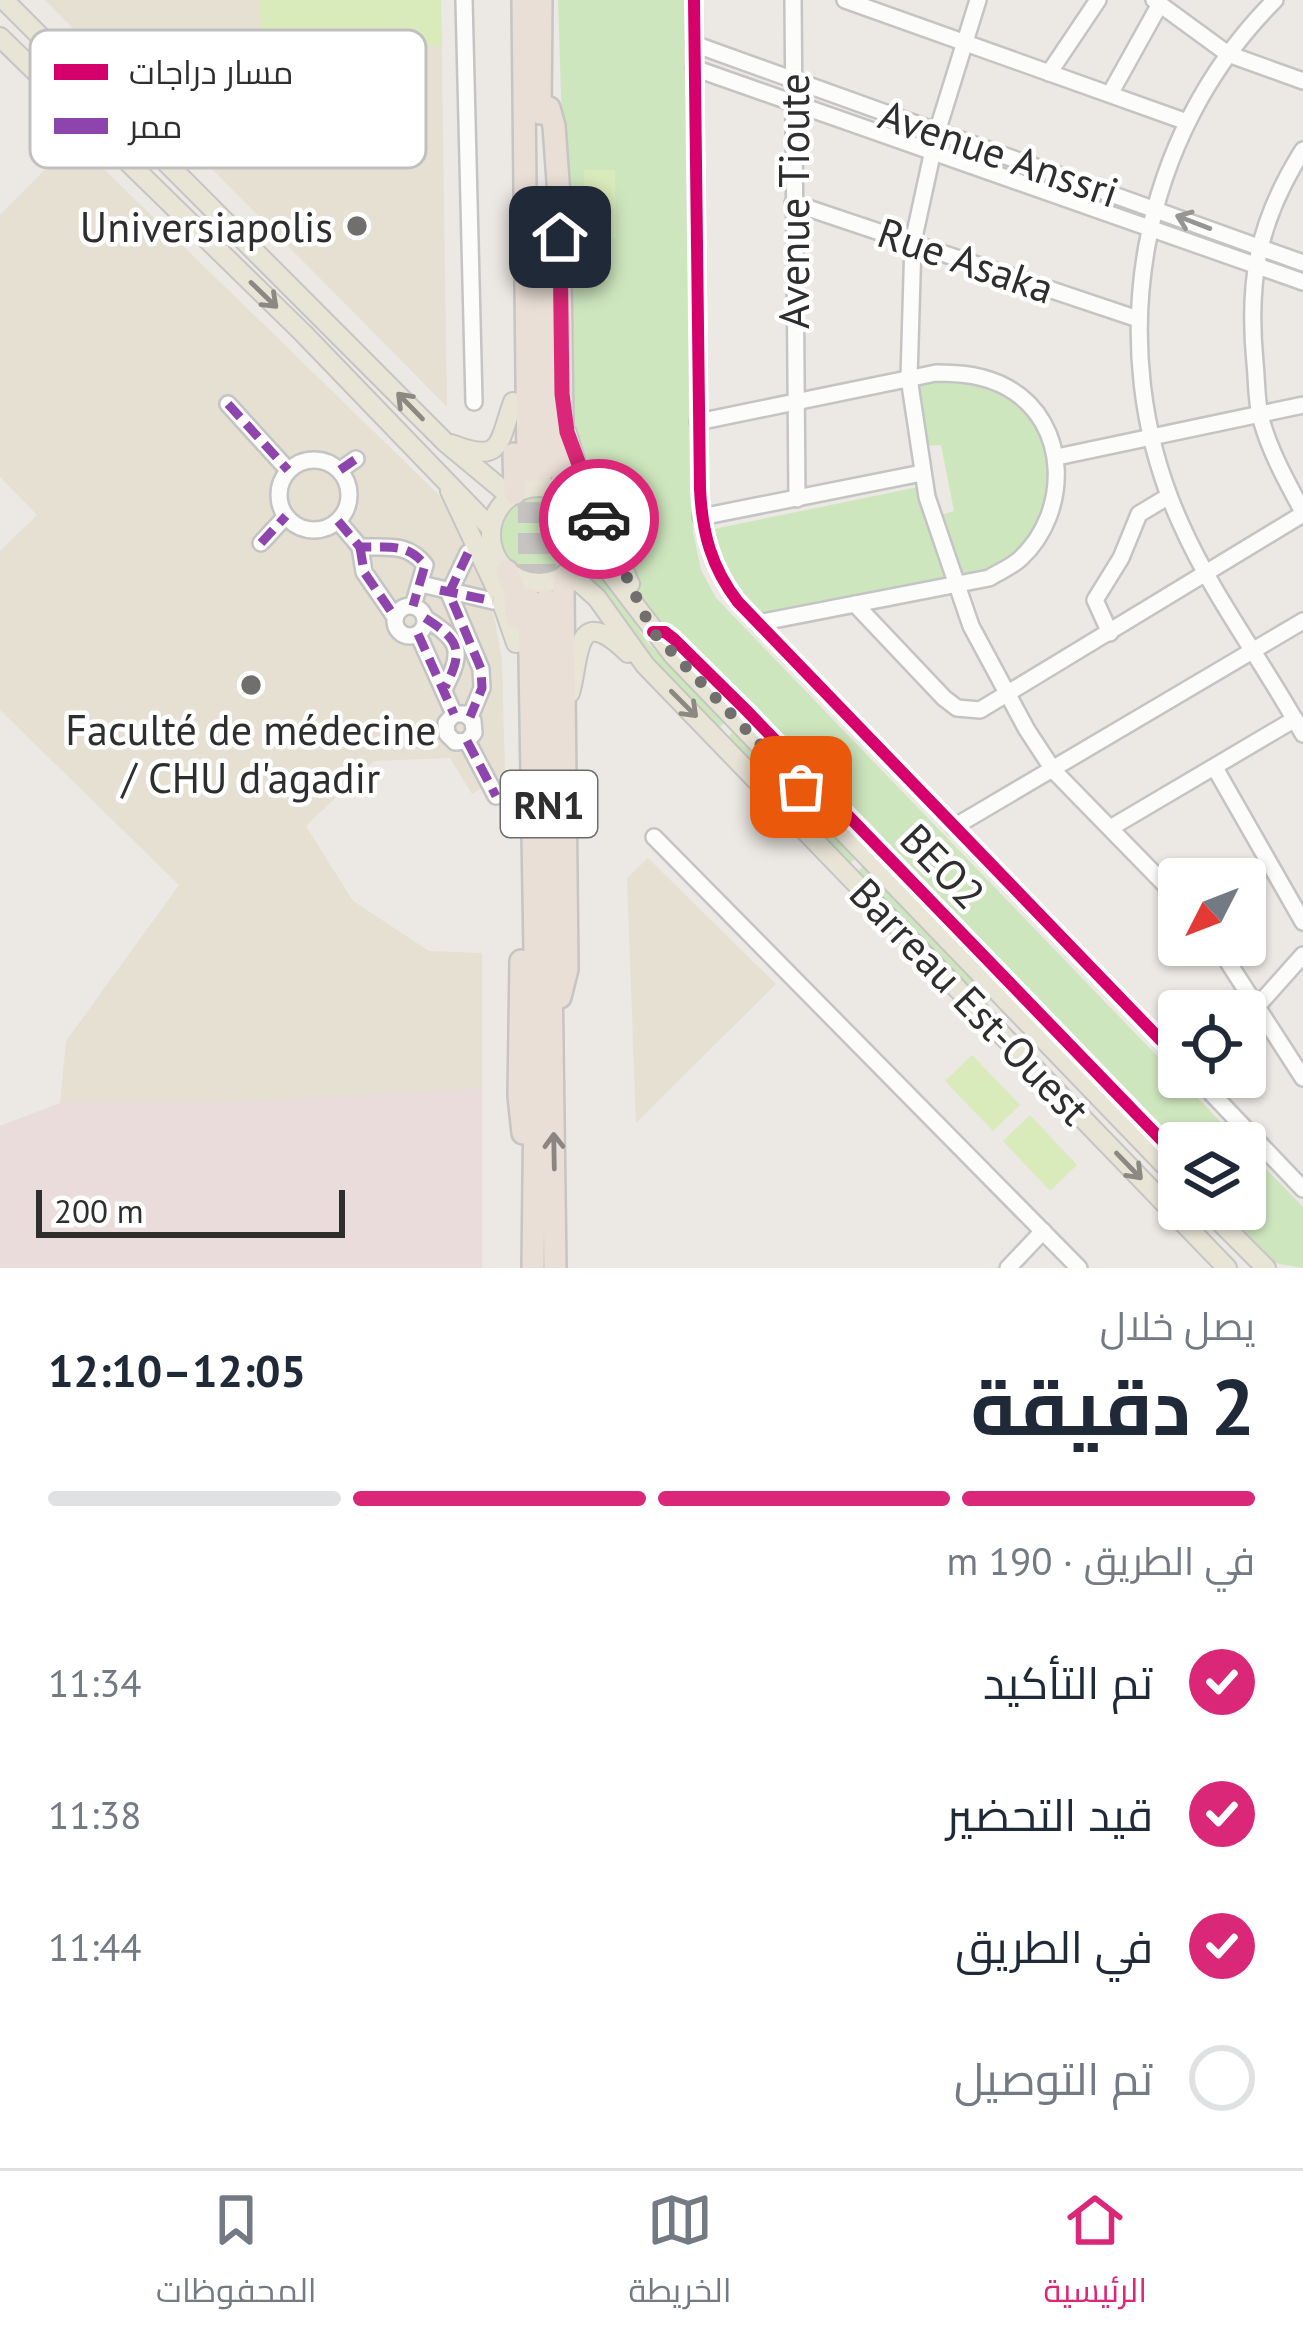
<!DOCTYPE html>
<html lang="ar">
<meta charset="utf-8">
<style>
:root{--surface:#fff;--page:#f6f6f7;--text:#1f2937;--muted:#747a83;--line:#e0e1e3;--accent:#db2777}
body{margin:0;font-family:"PT Sans",Cairo,sans-serif;background:var(--page);color:var(--text);direction:rtl;height:100vh;display:flex;flex-direction:column;font-size:45px;white-space:nowrap}
*{box-sizing:border-box;margin:0}
p{font-size:39px;color:var(--muted)}
.icon{flex:none;width:66px;height:66px;fill:none;stroke:currentColor;stroke-width:2;stroke-linecap:round;stroke-linejoin:round}
.map{position:relative;height:1268px;overflow:hidden;direction:ltr}
.drawer{display:flex;flex-direction:column;background:var(--surface);flex:1}
.drawer>*{flex:none}
.needle{width:78px;rotate:228deg}
.controls{position:absolute;left:1158px;top:858px;display:grid;gap:24px}
.controls a{display:grid;place-items:center;width:108px;height:108px;border-radius:12px;background:var(--surface);box-shadow:0 3px 9px #0004;font-size:60px}
.scale{position:absolute;left:36px;bottom:30px;width:309px;box-sizing:border-box;padding-left:12px;border:6px solid #2e2e2e;border-top:0;font-size:33px;line-height:42px;white-space:nowrap;color:#2e2e2e;-webkit-text-stroke:9px #fff;paint-order:stroke}
.pin{position:absolute;display:grid;place-items:center;width:102px;height:102px;color:#fff;margin:-51px;border-radius:24px;box-shadow:0 6px 18px #0006}
.courier{position:absolute;display:grid;place-items:center;width:120px;height:120px;margin:-60px;border:9px solid #db2777;border-radius:50%;background:#fff;color:#222;box-shadow:0 3px 15px #0007}
.head em{font-style:normal;font-weight:700}
.head div{display:flex;flex-direction:column-reverse}
.head{display:flex;align-items:center;justify-content:space-between;height:204px;padding:0 48px}
h1{font-size:78px;font-weight:700;line-height:90px}
.bar{display:grid;grid-template-columns:repeat(4,1fr);gap:18px 12px;align-content:center;height:144px;padding:0 48px}
.bar i{height:15px;border-radius:9px;background:var(--line)}
.bar .current{background:var(--accent)}
.bar p{grid-column:span 4}
ol{padding:0 48px;list-style:none}
li{display:flex;align-items:center;gap:36px;height:132px}
li p{margin-inline-start:auto}
li .icon{padding:12px;border-radius:50%;background:var(--accent);color:#fff;stroke-width:4}
li:last-child{color:var(--muted)}
li i{width:66px;height:66px;border:6px solid var(--line);border-radius:50%}
.menu{display:flex;justify-content:space-around;align-items:center;height:168px;border-top:3px solid var(--line);background:var(--surface);font-size:33px;color:var(--muted)}
.menu a{display:grid;justify-items:center;gap:6px}
.menu .current{color:var(--accent)}
.map>svg:first-child{display:block}
.education{fill:#e6e0d3}
.medical{fill:#e9dcdb}
.green{fill:#cee6be}
.pitch{fill:#d9eabb}
.lines{fill:none;stroke-linecap:round;stroke-linejoin:round}
.highway-tunnel{stroke:#c6c3c0;stroke-width:21;stroke-dasharray:21 10;stroke-linecap:butt}
.minor-casing{stroke:#c5c4c5;stroke-width:20}
.major-casing{stroke:#c6c5c4;stroke-width:22}
.highway-casing{stroke:#c6c5c4;stroke-width:26}
.minor{stroke:#fcfcfb;stroke-width:15}
.major{stroke:#e8e4d6;stroke-width:18}
.highway{stroke:#eadfd6;stroke-width:21}
.quiet{stroke:#8e44ad;stroke-width:9;stroke-dasharray:18 9;stroke-linecap:butt}
.cycleway-casing{stroke:#fff;stroke-width:20}
.cycleway{stroke:#d6006c;stroke-width:12}
.oneway{stroke:#959594}
.oneway2{stroke:#8b8982}
.oneway3{stroke:#8c8682}
.done{stroke:#706f6e;stroke-width:12;stroke-dasharray:0 21.6}
.route{stroke:#db2777;stroke-width:15}
.poi-dot{fill:#706f6e;stroke:#fff;stroke-width:4.5}
.labels{text-anchor:middle;dominant-baseline:central;stroke-width:9;stroke-linejoin:round;paint-order:stroke}
.shield{fill:#fff;stroke:#6d6d6d;stroke-width:3}
.shield-label{font-size:39px;font-weight:bold;fill:#2e2e2e}
.street-label{font-size:42px;fill:#2e2e2e;stroke:#fff}
.poi-label{font-size:42px;fill:#2e2e2e;stroke:#fff;text-anchor:end}
.key{fill:#fff;stroke:#c0c0c0;stroke-width:3}
.key-label{font-size:33px;fill:#2e2e2e}
</style>
<div class="map">
<svg width="1303" height="1268" viewBox="0 0 1303 1268">
<rect width="100%" height="100%" fill="#ece8e4"/>
<g class="education">
<polygon points="45,0 441,0 447,407"/>
<polygon points="74,140 438,494 489,589 502,660 505,773 472,794 450,758 374,761 306,826 353,901 429,951 482,953 482,1089 202,1103 60,1103 66,1041 179,885 0,710 0,551 37,515 0,477 0,215"/>
<polygon points="648,858 776,984 636,1123 627,878"/>
</g>
<polygon class="medical" points="482,1089 482,1268 0,1268 0,1126 60,1103 202,1103"/>
<g class="green">
<polygon points="558,0 686,0 693,532 701,570 716,598 1241,1143 1179,1143 1179,1171 668,636 638,593 615,547 572,440"/>
<path d="M929,378c30,1 65,1 89,23 66,58 27,170 -59,174l-18,-60 13,-4 -13,-66 -16,1 -9,-64z"/>
<path d="M918,487l29,94 -182,36c-29,-25 -42,-51 -51,-88z"/>
<circle cx="538" cy="535" r="38"/>
<polygon points="600,569 647,642 725,722 719,728 640,646 589,579"/>
<polygon points="734,731 856,858 850,863 728,737"/>
<polygon points="864,865 992,999 986,1005 858,872"/>
<polygon points="1245,1147 1303,1207 1303,1268 1275,1263 1216,1209 1245,1209"/>
</g>
<g class="pitch">
<polygon points="260,0 441,0 442,46 261,43"/>
<polygon points="584,170 615,170 616,238 585,238"/>
<polygon points="972,1055 1020,1105 993,1131 945,1081"/>
<polygon points="1030,1115 1077,1165 1050,1191 1003,1141"/>
</g>
<g class="lines">
<g class="highway-tunnel">
<polyline points="528,471 529,599"/>
<polyline points="543,471 546,600"/>
</g>
<defs>
<g id="minor">
<polyline points="464,0 474,402"/>
<path d="M694,0l6,489c2,43 11,78 38,113l441,457"/>
<polyline points="793,0 797,499"/>
<polyline points="845,0 1187,122"/>
<polyline points="978,0 937,132 913,242 909,378 927,497 971,626 1027,730 1054,771 1179,899"/>
<polyline points="1154,0 1228,54 1303,81"/>
<path d="M1275,0c-136,136 -174,346 -95,522 33,75 84,141 123,212"/>
<polyline points="694,44 1303,263"/>
<polyline points="694,68 1303,282"/>
<polyline points="1049,73 1098,0"/>
<polyline points="1110,94 1160,4"/>
<path d="M1303,150c-45,71 -56,130 -48,213 2,18 1,38 6,56 9,33 26,63 42,93"/>
<polyline points="793,203 1138,319"/>
<polyline points="228,404 288,470"/>
<path d="M698,422l238,-49c25,0 49,2 72,15 62,35 62,124 13,170 -8,8 -22,14 -32,20l-231,45"/>
<polyline points="1057,457 1303,405"/>
<circle cx="314" cy="495" r="35"/>
<polyline points="340,470 356,459"/>
<polyline points="701,517 922,473"/>
<path d="M338,521l22,26c27,1 47,-5 65,18l-12,41"/>
<polyline points="261,543 286,516"/>
<polyline points="360,547 364,572 395,617"/>
<polyline points="468,553 449,593 481,669 482,688 470,717"/>
<polyline points="421,584 493,601"/>
<polyline points="855,604 944,698 957,708 980,710 1303,514"/>
<circle cx="410" cy="621" r="15"/>
<path d="M425,618c35,22 39,33 20,69"/>
<polyline points="1110,633 1095,600 1121,558 1139,514 1169,496"/>
<polyline points="418,634 454,714 446,723 447,734 455,742 467,741 474,733 473,721 465,714 454,714"/>
<polyline points="467,741 496,796"/>
<polyline points="1215,768 1303,922"/>
<polyline points="954,827 1303,621"/>
<polyline points="1112,827 1295,719"/>
<polyline points="654,837 1079,1268"/>
<polyline points="1217,945 1303,1078"/>
<polyline points="1245,1020 1303,955"/>
<polyline points="1196,1077 1303,1189"/>
<polyline points="1008,1268 1043,1231"/>
</g>
<g id="major">
<polyline points="4,0 445,442 510,496"/>
<polyline points="0,37 303,333 491,528"/>
<polyline points="567,433 578,469 630,584"/>
<path d="M451,444c52,20 47,0 62,-42"/>
<circle cx="539" cy="535" r="48"/>
<polyline points="450,491 500,597 516,643"/>
<polyline points="586,541 673,655 1179,1180"/>
<polyline points="569,573 597,598 645,665 1227,1268"/>
<path d="M570,693c10,-32 3,-94 58,-40"/>
<polyline points="1207,1209 1266,1268"/>
</g>
<g id="highway">
<polyline points="523,0 528,471"/>
<polyline points="540,106 549,108 554,126 559,195 563,494"/>
<polyline points="540,113 541,0"/>
<polyline points="541,247 543,471"/>
<polyline points="514,454 515,493"/>
<polyline points="507,571 515,592 516,618"/>
<polyline points="529,599 536,1010 533,1268"/>
<polyline points="546,600 555,1268"/>
<polyline points="521,961 519,1096 523,1133"/>
<polyline points="560,997 567,969 563,593 566,575"/>
</g>
</defs>
<use href="#minor" class="minor-casing"/>
<use href="#major" class="major-casing"/>
<use href="#highway" class="highway-casing"/>
<use href="#minor" class="minor"/>
<use href="#major" class="major"/>
<use href="#highway" class="highway"/>
<g class="quiet">
<polyline points="228,404 288,470"/>
<polyline points="340,470 356,459"/>
<path d="M338,521l22,26c27,1 47,-5 65,18l-12,41"/>
<polyline points="261,543 286,516"/>
<polyline points="360,547 364,572 395,617"/>
<polyline points="468,553 449,593 481,669 482,688 470,717"/>
<polyline points="440,590 493,601"/>
<path d="M425,618c35,22 39,33 20,69"/>
<polyline points="418,634 454,714"/>
<polyline points="467,741 496,796"/>
</g>
<defs>
<g id="cycleway">
<path d="M694,0l6,489c2,43 11,78 38,113l441,457"/>
<polyline points="653,632 665,632 674,639 746,710 1179,1158"/>
</g>
</defs>
<use href="#cycleway" class="cycleway-casing"/>
<use href="#cycleway" class="cycleway"/>
</g>
<defs><path id="oneway-shaft" d="M-6 0H5M1.5-3L5.5 0L1.5 3" fill="none" stroke-width="1.6" stroke-linecap="round" stroke-linejoin="round" transform="scale(3)"/></defs>
<use class="oneway" href="#oneway-shaft" transform="translate(1193 222) rotate(-159)"/>
<g class="oneway2">
<use href="#oneway-shaft" transform="translate(264 295) rotate(44)"/>
<use href="#oneway-shaft" transform="translate(410 406) rotate(-134)"/>
<use href="#oneway-shaft" transform="translate(684 704) rotate(45)"/>
<use href="#oneway-shaft" transform="translate(1129 1166) rotate(46)"/>
</g>
<use class="oneway3" href="#oneway-shaft" transform="translate(554 1151) rotate(-91)"/>
<g class="lines">
<polyline class="done" points="599,519 653,632 801,787"/>
<polyline class="route" points="560,237 562,394 567,432 599,519"/>
</g>
<g class="poi-dot">
<circle cx="357" cy="226" r="12"/>
<circle cx="251" cy="685" r="12"/>
</g>
<g class="labels">
<rect class="shield" x="501" y="771" width="96" height="66" rx="9"/>
<g class="shield-label">
<text x="549" y="804">RN1</text>
</g>
<g class="street-label">
<text transform="translate(999 153) rotate(19)">Avenue Anssri</text>
<text transform="translate(793 201) rotate(-90)">Avenue Tioute</text>
<text transform="translate(966 260) rotate(19)">Rue Asaka</text>
<text transform="translate(943 866) rotate(46)">BEO2</text>
<text transform="translate(970 1001) rotate(46)">Barreau Est-Ouest</text>
</g>
<g class="poi-label">
<text x="333" y="226">Universiapolis</text>
<text x="251" y="729" text-anchor="middle">Faculté de médecine<tspan x="251" dy="48">/ CHU d'agadir</tspan></text>
</g>
</g>
<rect x="30" y="30" width="396" height="138" rx="18" class="key"/>
<rect x="54" y="64" width="54" height="16" fill="#d6006c"/>
<rect x="54" y="118" width="54" height="16" fill="#8e44ad"/>
<g class="key-label">
<text x="129" y="84">مسار دراجات</text>
<text x="129" y="138">ممر</text>
</g>
</svg>
<div class="controls">
<a><svg class="needle" viewBox="-14 -14 28 28"><path d="M0-13l5 13h-10z" fill="#e53935"/><path d="M0 13l5-13h-10z" fill="#747a83"/></svg></a>
<a><svg class="icon" aria-label="locate" viewBox="0 0 24 24"><circle cx="12" cy="12" r="6"/><path d="M12 2v4M12 18v4M2 12h4M18 12h4"/></svg></a>
<a><svg class="icon" aria-label="layers" viewBox="0 0 24 24"><path d="M12 4l9 5-9 5-9-5zM3 14l9 5 9-5"/></svg></a>
</div>
<div class="scale">200 m</div>
<div class="pin" style="left:801px;top:787px;background:#ea580c"><svg class="icon" aria-label="bag" viewBox="0 0 24 24"><path d="M5 8h14l-1 12H6zM9 8a3 3 0 0 1 6 0"/></svg></div>
<div class="pin" style="left:560px;top:237px;background:#1f2937"><svg class="icon" aria-label="home" viewBox="0 0 24 24"><path d="M3 11l9-7 9 7M6 9v11h12V9"/></svg></div>
<div class="courier" style="left:599px;top:519px"><svg class="icon" aria-label="car" viewBox="0 0 24 24"><path d="M5 17H2v-5l4-1 3-4h7l3 4 3 1v5h-3M9 17h6M6 11h13"/><circle cx="7" cy="17" r="2"/><circle cx="17" cy="17" r="2"/></svg></div>
</div>
<section class="drawer">
<div class="head"><div><h1>2 دقيقة</h1><p>يصل خلال</p></div><em>12:05–12:10</em></div>
<div class="bar"><i class="current"></i><i class="current"></i><i class="current"></i><i></i><p>في الطريق · 190 m</p></div>
<ol>
<li><svg class="icon" aria-label="check" viewBox="0 0 24 24"><path d="M5 12l5 5 9-10"/></svg>تم التأكيد<p>11:34</p></li>
<li><svg class="icon" aria-label="check" viewBox="0 0 24 24"><path d="M5 12l5 5 9-10"/></svg>قيد التحضير<p>11:38</p></li>
<li><svg class="icon" aria-label="check" viewBox="0 0 24 24"><path d="M5 12l5 5 9-10"/></svg>في الطريق<p>11:44</p></li>
<li><i></i>تم التوصيل</li>
</ol>
</section>
<nav class="menu">
<a class="current"><svg class="icon" aria-label="home" viewBox="0 0 24 24"><path d="M3 11l9-7 9 7M6 9v11h12V9"/></svg>الرئيسية</a>
<a><svg class="icon" aria-label="map" viewBox="0 0 24 24"><path d="M3 6l6-2 6 2 6-2v14l-6 2-6-2-6 2zM9 4v14M15 6v14"/></svg>الخريطة</a>
<a><svg class="icon" aria-label="saved" viewBox="0 0 24 24"><path d="M7 4h10v16l-5-4-5 4z"/></svg>المحفوظات</a>
</nav>
